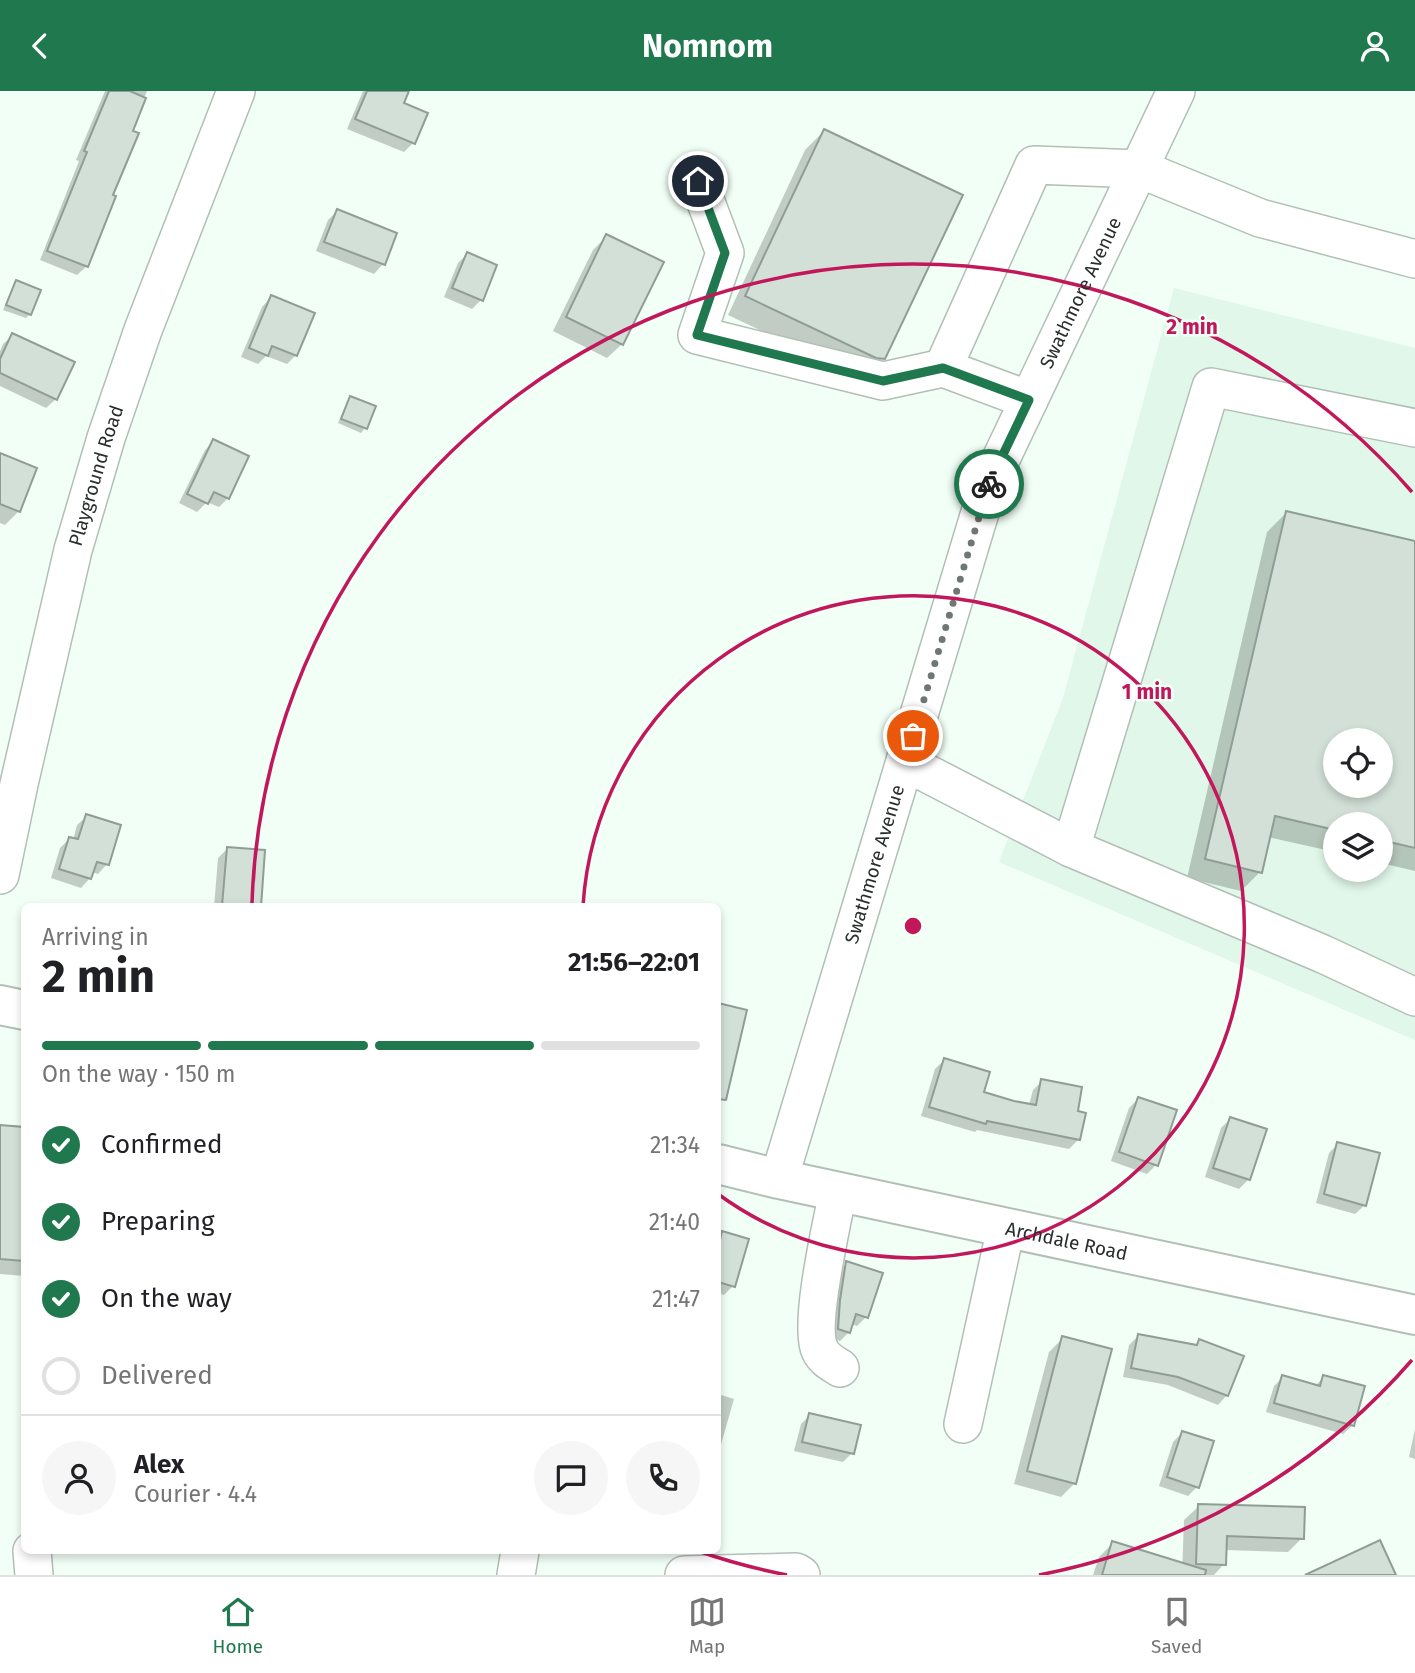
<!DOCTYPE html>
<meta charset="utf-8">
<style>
:root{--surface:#fff;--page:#f6f6f6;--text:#202124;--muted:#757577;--line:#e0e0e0;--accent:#20794e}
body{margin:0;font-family:"Fira Sans",sans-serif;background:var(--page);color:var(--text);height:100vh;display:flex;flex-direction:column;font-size:26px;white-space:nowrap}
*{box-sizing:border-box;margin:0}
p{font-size:23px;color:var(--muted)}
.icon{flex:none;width:38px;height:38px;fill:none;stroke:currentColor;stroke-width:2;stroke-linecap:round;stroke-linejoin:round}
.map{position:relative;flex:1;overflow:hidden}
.drawer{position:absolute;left:21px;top:812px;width:700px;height:651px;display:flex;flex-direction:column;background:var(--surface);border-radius:10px;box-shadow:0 4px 10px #0003}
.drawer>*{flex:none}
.tools{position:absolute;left:1323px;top:637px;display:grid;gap:14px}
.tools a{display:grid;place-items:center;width:70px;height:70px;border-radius:50%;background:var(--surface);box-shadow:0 4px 10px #0003;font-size:35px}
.pin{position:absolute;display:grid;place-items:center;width:60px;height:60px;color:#fff;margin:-30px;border:4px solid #fff;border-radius:50%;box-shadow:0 2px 7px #0007}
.courier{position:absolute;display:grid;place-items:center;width:70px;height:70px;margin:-35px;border:5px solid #20794e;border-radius:50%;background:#fff;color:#222;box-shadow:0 2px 9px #0007}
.head em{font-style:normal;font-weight:700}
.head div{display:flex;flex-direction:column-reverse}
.head{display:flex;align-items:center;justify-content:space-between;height:119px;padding:0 21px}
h1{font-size:46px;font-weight:700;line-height:52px}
.bar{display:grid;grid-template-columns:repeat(4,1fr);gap:10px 7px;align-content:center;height:84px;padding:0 21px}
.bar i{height:9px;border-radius:5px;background:var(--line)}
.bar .on{background:var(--accent)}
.bar p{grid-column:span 4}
.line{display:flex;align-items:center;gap:18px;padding:0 21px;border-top:2px solid var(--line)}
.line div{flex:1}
.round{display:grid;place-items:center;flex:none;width:74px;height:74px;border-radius:37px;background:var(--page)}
ol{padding:0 21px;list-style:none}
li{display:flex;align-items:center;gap:21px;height:77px}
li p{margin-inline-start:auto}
li .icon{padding:7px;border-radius:50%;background:var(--accent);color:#fff;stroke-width:4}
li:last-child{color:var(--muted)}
li i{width:38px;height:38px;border:4px solid var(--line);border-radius:50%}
header{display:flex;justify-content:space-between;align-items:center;height:91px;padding:0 21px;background:var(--accent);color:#fff;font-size:32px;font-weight:700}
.tabs{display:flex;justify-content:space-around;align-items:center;height:98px;border-top:2px solid var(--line);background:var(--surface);font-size:19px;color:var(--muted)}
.tabs a{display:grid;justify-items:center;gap:4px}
.tabs .on{color:var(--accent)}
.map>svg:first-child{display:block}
.built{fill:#e1f7e9;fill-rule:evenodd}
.shadow{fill:#0003;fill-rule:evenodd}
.building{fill:#d2e0d7;stroke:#909d95;stroke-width:2;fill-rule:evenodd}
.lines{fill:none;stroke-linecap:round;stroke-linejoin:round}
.minor-casing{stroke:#b1bfb6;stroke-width:40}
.major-casing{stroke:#b1bfb6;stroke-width:42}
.minor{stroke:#fff;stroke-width:37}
.major{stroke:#fff;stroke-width:38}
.done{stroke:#6f7772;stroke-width:7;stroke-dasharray:0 12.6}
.route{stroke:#20794e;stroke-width:9}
.ring{fill:none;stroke:#c2185b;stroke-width:3.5}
.labels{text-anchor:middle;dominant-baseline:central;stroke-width:5;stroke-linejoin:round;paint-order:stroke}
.street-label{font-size:19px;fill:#292e2b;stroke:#f1fff6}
.centre{fill:#c2185b;stroke:#f1fff6;stroke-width:3.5}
.ring-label{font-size:21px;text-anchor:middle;font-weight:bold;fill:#c2185b;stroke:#f1fff6;stroke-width:5;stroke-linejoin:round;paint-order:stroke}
</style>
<header><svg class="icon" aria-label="back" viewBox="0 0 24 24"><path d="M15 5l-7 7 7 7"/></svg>Nomnom<svg class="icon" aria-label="person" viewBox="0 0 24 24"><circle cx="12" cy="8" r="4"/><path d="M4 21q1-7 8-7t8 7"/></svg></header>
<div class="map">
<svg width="1415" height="1484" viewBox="0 0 1415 1484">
<rect width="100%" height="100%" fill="#f1fff6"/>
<path class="built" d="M1174,197l241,60v692l-416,-178 64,-164zM1335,649h46v46h-46zM1335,733h46v46h-46z"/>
<g class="shadow">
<polygon points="105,0 147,0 130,41 111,105 87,175 77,184 40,169 79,70 76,69"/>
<polygon points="363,0 407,0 402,13 413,52 404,61 347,38"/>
<polygon points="824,40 883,267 864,286 857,285 728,224 805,59"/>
<polygon points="337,120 383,173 374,183 316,160 328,129"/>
<polygon points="607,145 622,253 607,267 553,240 593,159"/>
<polygon points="467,163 481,209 472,218 444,206 458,172"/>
<polygon points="17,191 30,223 26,227 3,219 13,195"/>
<polygon points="271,206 296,264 287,273 266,265 258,273 241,266 262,216"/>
<polygon points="13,244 56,308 46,317 0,295 0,260 3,253"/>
<polygon points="351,307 374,316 365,337 361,342 338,332 347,311"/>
<polygon points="214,350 228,407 219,416 207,411 197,421 179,412 205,359"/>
<polygon points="0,364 19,420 5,434 0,432"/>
<path d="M1286,422l129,30v328l-34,-8v-39h-46v28l-67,-15 -8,35 -19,19 -54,-13 80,-346zM1335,649h46v46h-46z"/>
<polygon points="87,725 107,773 98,783 92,781 90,787 81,797 51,787 60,757 69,748 73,749 77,734"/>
<polygon points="227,758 260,816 214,816 218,767"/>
<polygon points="718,914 745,920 722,991 718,990"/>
<polygon points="944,969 981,1003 1029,1014 1033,999 1042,990 1076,1022 1079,1048 1069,1058 977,1039 975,1041 921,1025 935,978"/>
<polygon points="1138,1008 1156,1074 1147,1083 1111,1070 1129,1017"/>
<polygon points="1230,1028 1249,1088 1239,1098 1205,1086 1221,1037"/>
<polygon points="0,1036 24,1038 24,1088 22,1114 24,1114 24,1185 0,1183"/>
<polygon points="1338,1053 1365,1114 1355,1123 1316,1112 1329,1062"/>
<polygon points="723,1142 733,1195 724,1204 718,1202 718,1147"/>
<polygon points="847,1172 866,1226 857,1235 851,1233 849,1241 840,1250 830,1247 838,1181"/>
<polygon points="1138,1245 1194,1255 1200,1250 1227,1304 1218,1314 1168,1294 1123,1286 1129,1254"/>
<polygon points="1063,1247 1075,1392 1061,1406 1014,1393 1049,1261"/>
<polygon points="1283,1286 1315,1295 1324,1286 1353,1334 1343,1343 1266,1321 1274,1295"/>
<polygon points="718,1303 734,1308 718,1364"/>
<polygon points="810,1324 852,1362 843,1371 794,1360 801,1333"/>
<polygon points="1415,1338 1415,1368 1409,1366"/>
<polygon points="1182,1342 1197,1396 1188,1405 1159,1395 1173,1351"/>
<polygon points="1199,1415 1302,1447 1288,1461 1225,1459 1224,1473 1214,1484 1182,1484 1184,1429"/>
<polygon points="1113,1452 1166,1484 1093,1484 1099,1466"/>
</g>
<g class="building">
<polygon points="109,0 130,0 146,7 133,40 139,42 113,104 116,105 88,176 47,160 87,61 84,60"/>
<polygon points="367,0 409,0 404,12 428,22 415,53 355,28"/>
<polygon points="824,38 963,104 885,268 876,267 745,205"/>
<polygon points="337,118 397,142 385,174 324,151"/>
<polygon points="606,143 664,171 623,254 566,226"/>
<polygon points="467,161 497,174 483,210 452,197"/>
<polygon points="16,189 41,199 31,224 6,214"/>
<polygon points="271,204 315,222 297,265 272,255 268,265 249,257"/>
<polygon points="12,242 75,271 57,309 0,282 0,268"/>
<polygon points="350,305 376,315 367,338 341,328"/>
<polygon points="213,348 249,365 229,408 214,401 208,413 187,403"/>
<polygon points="0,362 37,377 20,421 0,413"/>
<path d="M1286,420l129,30v307l-34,-8v-16h-46v6l-60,-14 -13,57 -57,-14zM1335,649h46v46h-46z"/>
<polygon points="86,723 121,734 109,774 97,771 91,788 59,778 69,746 78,748"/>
<polygon points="227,756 265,759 261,816 222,815"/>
<polygon points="718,912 747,919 726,1009 718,1008"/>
<polygon points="944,967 990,981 984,1001 1014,1010 1036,1014 1041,988 1082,996 1078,1020 1086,1022 1080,1049 987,1030 986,1033 929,1016"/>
<polygon points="1138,1006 1177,1019 1158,1075 1119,1061"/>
<polygon points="1230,1026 1267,1038 1250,1089 1213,1077"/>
<polygon points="0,1034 24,1036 24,1170 0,1168"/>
<polygon points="1337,1051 1380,1062 1366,1115 1324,1103"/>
<polygon points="722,1140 749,1148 735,1196 718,1191 718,1158"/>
<polygon points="846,1170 883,1182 868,1227 856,1223 850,1242 838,1238 840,1209"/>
<polygon points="1138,1243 1197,1254 1199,1248 1244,1265 1228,1305 1178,1286 1131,1277"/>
<polygon points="1062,1245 1112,1258 1076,1393 1027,1380"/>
<polygon points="1282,1284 1320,1295 1323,1284 1365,1295 1354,1335 1274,1312"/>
<polygon points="809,1322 861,1334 854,1363 802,1351"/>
<polygon points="1182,1340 1214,1350 1199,1397 1167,1386"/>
<polygon points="1198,1413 1305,1416 1304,1448 1227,1445 1226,1474 1196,1473"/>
<polygon points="1380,1449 1396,1484 1305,1484"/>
<polygon points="1112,1450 1206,1479 1205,1484 1102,1484"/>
</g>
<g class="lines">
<defs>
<g id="minor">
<polyline points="698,90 725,162 697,244 883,290 943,277 1029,309"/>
<polyline points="943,277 1034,74 1140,78 1260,127 1415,168"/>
<polyline points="905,671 1071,757 1323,863 1415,906"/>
<polyline points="1071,757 1211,296 1415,337"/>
<path id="s1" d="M0,784l19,-91 54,-234 33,-112 37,-108 93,-239"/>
<path id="s2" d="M779,1088l209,-693 188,-395"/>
<path d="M838,1101c-6,30 -30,135 -18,158 4,9 12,13 20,18"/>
<polyline points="963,1333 1006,1137"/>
<polyline points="32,1460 34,1484"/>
<polyline points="516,1484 520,1460"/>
<polyline points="684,1484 796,1481 801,1484"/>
</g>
<g id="major">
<polyline points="0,914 24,919"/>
<path id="s3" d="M718,1073l61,15 636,136"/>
</g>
</defs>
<use href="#minor" class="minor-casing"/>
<use href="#major" class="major-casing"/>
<use href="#minor" class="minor"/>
<use href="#major" class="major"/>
</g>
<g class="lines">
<polyline class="done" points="913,645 989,393"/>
<polyline class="route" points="698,90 725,162 697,244 883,290 943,277 1029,309 989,393"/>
</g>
<g class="ring">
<path d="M583 815A331 331 0 1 1 718 1103"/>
<path d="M1412 1269A661 661 0 0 1 1039 1484M787 1484A661 661 0 0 1 698 1460M252 812A661 661 0 0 1 1412 401"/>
</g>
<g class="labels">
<g class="street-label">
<text stroke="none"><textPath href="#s2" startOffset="938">Swathmore Avenue</textPath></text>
<text stroke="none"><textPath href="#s1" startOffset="411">Playground Road</textPath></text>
<text stroke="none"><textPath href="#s2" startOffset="329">Swathmore Avenue</textPath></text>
<text stroke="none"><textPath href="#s3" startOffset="357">Archdale Road</textPath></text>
</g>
</g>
<circle cx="913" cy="835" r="10" class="centre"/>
<g class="ring-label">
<text x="1192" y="243">2 min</text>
<text x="1147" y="608">1 min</text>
</g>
</svg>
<div class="tools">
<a><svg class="icon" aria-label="locate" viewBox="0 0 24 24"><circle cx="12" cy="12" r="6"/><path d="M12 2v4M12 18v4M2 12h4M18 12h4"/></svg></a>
<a><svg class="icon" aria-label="layers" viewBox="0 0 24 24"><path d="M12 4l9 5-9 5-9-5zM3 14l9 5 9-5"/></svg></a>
</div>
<div class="pin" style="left:913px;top:645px;background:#ea580c"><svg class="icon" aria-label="bag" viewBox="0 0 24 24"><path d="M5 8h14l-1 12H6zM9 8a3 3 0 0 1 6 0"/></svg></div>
<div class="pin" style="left:698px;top:90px;background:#1f2937"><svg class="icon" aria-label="home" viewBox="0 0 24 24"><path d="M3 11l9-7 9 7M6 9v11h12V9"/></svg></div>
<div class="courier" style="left:989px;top:393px"><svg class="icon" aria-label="bike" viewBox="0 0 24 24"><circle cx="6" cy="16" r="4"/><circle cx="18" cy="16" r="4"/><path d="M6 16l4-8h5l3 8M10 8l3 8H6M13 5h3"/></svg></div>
<section class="drawer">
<div class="head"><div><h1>2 min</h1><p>Arriving in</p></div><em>21:56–22:01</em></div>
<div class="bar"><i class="on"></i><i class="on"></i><i class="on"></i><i></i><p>On the way · 150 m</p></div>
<ol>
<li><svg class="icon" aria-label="check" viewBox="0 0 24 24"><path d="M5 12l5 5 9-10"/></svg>Confirmed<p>21:34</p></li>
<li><svg class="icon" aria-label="check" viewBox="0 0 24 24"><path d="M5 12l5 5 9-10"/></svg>Preparing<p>21:40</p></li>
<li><svg class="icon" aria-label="check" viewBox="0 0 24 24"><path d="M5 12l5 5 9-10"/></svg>On the way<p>21:47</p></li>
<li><i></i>Delivered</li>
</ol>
<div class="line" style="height:126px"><a class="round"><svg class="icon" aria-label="person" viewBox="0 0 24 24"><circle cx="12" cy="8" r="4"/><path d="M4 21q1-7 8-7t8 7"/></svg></a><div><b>Alex</b><p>Courier · 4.4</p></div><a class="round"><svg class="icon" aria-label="chat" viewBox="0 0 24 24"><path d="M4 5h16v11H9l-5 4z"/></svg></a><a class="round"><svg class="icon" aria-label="phone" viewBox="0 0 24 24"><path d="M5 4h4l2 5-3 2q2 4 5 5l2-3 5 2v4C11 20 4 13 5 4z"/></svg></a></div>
</section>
</div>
<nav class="tabs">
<a class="on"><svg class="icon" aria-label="home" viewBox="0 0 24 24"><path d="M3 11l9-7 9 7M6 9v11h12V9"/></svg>Home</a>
<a><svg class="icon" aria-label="map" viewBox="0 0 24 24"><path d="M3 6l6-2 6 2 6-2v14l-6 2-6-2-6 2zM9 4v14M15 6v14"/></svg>Map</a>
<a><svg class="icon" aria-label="saved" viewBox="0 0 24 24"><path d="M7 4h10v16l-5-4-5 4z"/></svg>Saved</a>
</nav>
